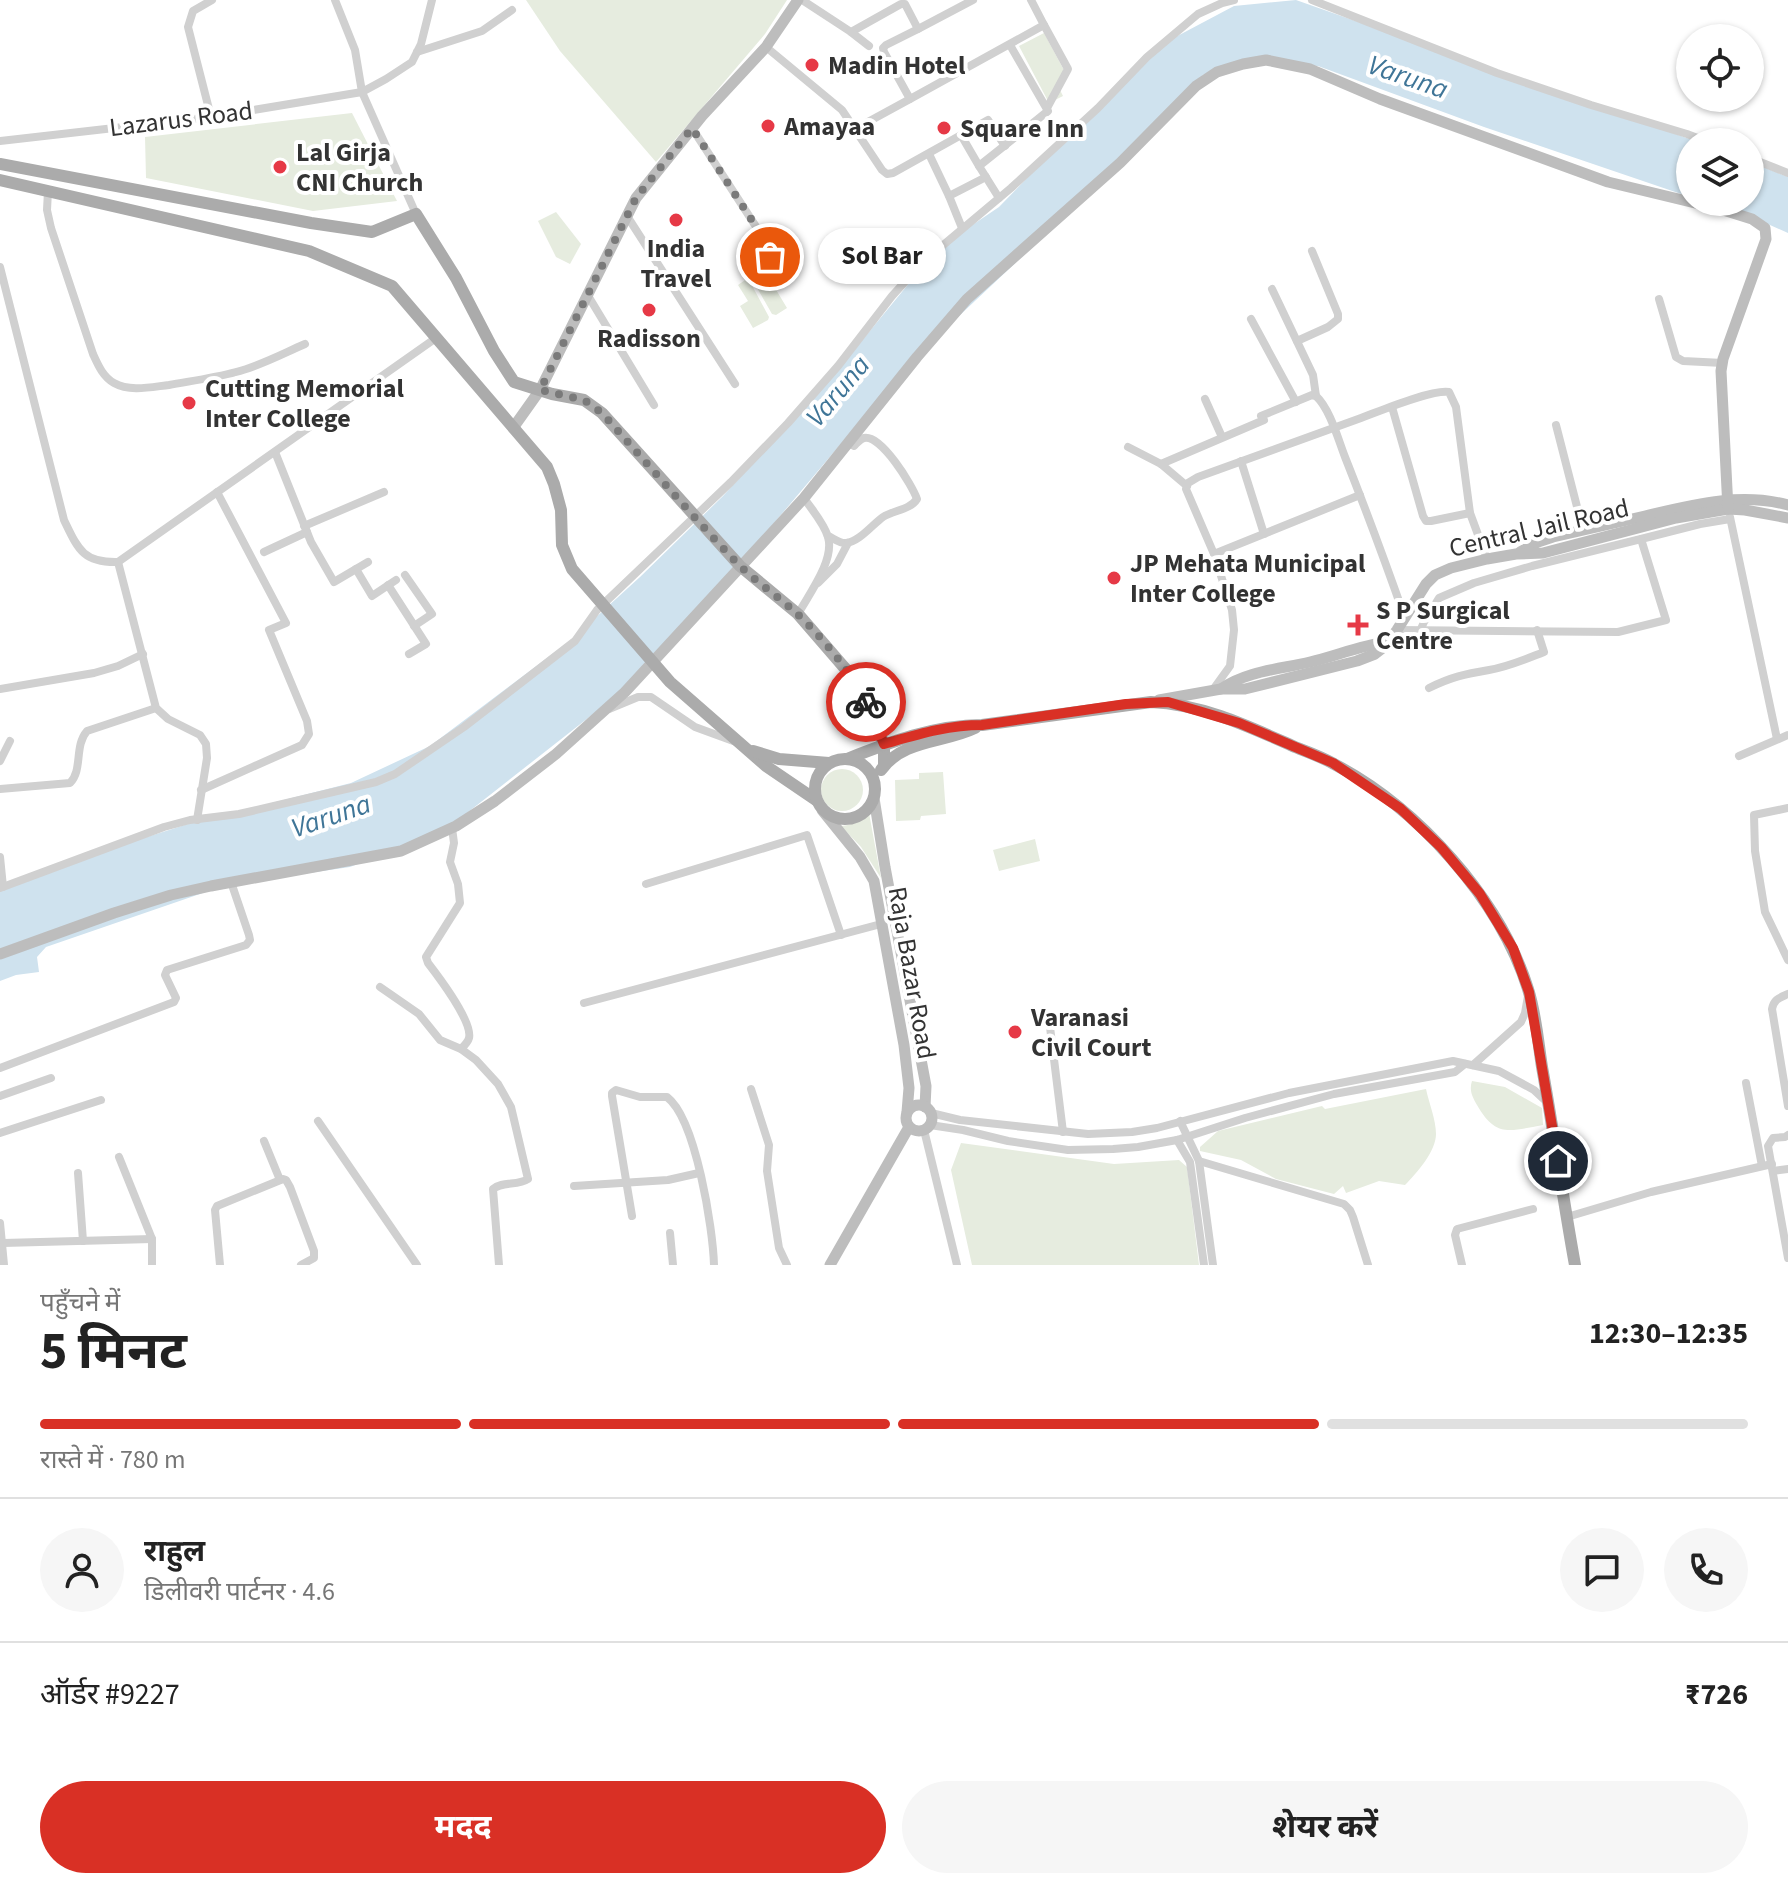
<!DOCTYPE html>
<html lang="hi">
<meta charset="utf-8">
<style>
:root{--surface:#fff;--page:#f6f6f6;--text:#222;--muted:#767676;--line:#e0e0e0;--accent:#d93025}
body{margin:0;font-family:"Source Sans 3","Noto Sans Devanagari",sans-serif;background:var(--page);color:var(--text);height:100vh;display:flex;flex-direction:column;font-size:30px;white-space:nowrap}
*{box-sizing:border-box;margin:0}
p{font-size:26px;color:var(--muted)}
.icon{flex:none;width:44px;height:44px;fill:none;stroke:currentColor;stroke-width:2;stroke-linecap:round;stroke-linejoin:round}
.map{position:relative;height:1265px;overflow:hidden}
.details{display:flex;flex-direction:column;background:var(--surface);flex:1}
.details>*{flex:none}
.fabs{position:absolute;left:1676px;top:24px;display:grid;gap:16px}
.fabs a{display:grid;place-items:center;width:88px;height:88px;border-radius:50%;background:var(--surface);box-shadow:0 2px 6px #0004;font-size:40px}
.pin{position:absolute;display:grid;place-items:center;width:68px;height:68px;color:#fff;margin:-34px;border:4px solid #fff;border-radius:50%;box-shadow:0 2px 8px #0007}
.courier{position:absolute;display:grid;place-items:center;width:80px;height:80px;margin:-40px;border:6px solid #d93025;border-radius:50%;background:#fff;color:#222;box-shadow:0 2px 10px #0007}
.bubble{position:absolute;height:56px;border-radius:28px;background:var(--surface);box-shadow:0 2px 6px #0004;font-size:26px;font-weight:700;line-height:56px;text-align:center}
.headline em{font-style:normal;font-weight:700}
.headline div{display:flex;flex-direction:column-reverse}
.headline{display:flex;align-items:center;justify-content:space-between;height:136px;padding:0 40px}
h1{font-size:52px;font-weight:700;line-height:60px}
.bar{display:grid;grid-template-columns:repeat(4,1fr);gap:12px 8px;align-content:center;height:96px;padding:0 40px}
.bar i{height:10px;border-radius:6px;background:var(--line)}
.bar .current{background:var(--accent)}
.bar p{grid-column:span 4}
.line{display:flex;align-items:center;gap:20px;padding:0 40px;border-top:2px solid var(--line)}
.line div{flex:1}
.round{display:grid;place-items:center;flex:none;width:84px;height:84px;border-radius:42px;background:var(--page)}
.primary-button{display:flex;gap:16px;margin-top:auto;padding:16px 40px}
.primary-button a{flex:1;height:92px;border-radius:48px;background:var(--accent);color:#fff;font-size:32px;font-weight:700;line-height:92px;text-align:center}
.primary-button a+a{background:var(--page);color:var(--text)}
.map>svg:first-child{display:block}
.green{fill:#e6ecdf}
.water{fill:#cfe2ee}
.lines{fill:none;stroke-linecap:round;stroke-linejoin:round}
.street{stroke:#d0d0d0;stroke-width:8}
.secondary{stroke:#bdbdbd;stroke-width:11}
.primary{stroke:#ababab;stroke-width:12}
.done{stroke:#7a7a7a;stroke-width:8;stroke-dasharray:0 14.4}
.route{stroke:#d93025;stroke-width:10}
.poi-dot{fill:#e63946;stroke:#fff;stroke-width:3}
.labels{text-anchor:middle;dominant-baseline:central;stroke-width:8;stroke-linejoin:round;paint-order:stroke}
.poi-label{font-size:26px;font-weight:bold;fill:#333;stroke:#fff;text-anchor:start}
.street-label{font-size:26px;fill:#333;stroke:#fff}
.water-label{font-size:28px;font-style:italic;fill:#3f7597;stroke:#fff}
</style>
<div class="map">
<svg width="1788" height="1265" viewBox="0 0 1788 1265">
<rect width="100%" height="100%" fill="#fff"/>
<g class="green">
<polygon points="526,0 787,0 765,34 656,162 560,51"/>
<polygon points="1044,33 1066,74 1059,88 1063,96 1049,103 1019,46"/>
<polygon points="352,113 397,201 313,211 146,178 145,137"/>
<polygon points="556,212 581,244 570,264 556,257 538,221"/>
<polygon points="769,265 772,272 766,273 787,308 776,315 772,314 752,279 755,277 754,275"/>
<polygon points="748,278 769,317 768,320 753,328 740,306 748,301 738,285"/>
<circle cx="842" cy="790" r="21"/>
<polygon points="943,772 946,814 921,816 920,820 896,821 895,780 919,779 919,773"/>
<path d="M869,813l12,65 -20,-31 -20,-21c12,-1 19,-4 28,-13z"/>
<polygon points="1035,839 1040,861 999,871 993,850"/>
<path d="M1472,1081l33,6 37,21 1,17c-34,6 -47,13 -66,-20 -5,-9 -8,-15 -5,-24z"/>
<path d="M1426,1089c3,14 10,31 10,45 0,17 -19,39 -31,51l-26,-4 -33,12 -3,-7 -9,8 -58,-15 -35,-19 -41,-9v-4l18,-16 104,-25 3,3z"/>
<polygon points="961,1143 1114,1164 1179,1160 1187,1167 1199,1265 972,1265 951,1170"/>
</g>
<g class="water">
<polygon points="1296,0 1698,142 1690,142 1690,197 1484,127 1318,66 1243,61 1203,75 1128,157 909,363 769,529 639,678 444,831 350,867 226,885 46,947 37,957 39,972 16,975 0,981 0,890 71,861 188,824 351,783 430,746 571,640 640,577 723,496 827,383 920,270 962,232 999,207 1151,50 1234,6"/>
<polygon points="1750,162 1788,177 1788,233 1761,221 1706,202 1750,202"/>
</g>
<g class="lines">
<g class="street">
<polyline points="335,0 355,50 362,92 416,214"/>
<polyline points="802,0 851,32 901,4 905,4 918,29 973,0"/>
<polyline points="1312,0 1497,73 1591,105 1687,134 1708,142"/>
<polyline points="1044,25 1068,69 1047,108"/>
<polyline points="918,29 886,45 883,48 884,52 910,99 1044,25 1031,0"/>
<polyline points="851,32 869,46"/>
<polyline points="766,47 842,110 882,170 887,174 893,173 988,120 1005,146"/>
<polyline points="417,52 482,31 512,10"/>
<polyline points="211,117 188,27 193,11 212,0"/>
<polyline points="692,128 766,242 770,257"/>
<polyline points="855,129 910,99"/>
<polyline points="961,135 979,166"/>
<polyline points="0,141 211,117 362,92 386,79 412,62 421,44 432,0"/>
<polyline points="929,154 949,196 962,228"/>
<polyline points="1750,158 1788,173"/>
<path d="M48,191l-1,19 4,18 42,126c5,11 10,23 21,29 16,9 37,4 55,2 22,-4 45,-7 67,-13 24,-6 46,-18 69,-28"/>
<polyline points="949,196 986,177"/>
<polyline points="999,198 979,166 1048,111 1010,45"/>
<polyline points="627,216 735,384"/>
<path d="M0,267l64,253c14,29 19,43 54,42l318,-224"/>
<polyline points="1272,289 1313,375 1316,396"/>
<polyline points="587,294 654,405"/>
<polyline points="1659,299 1676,357 1683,361 1723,363"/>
<polyline points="1251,319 1296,402"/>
<polyline points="1297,341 1328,327 1338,319 1338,314 1312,251"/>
<polyline points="1205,399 1222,437"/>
<polyline points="1392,407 1423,516 1426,521 1431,521 1470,513"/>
<path d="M1261,416l51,-21 4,1c14,13 22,43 29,61 21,53 41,107 60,161"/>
<polyline points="1556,425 1583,530"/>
<polyline points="1128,447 1161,464 1187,486"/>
<polyline points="275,452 311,542 334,582 368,562"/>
<polyline points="1241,461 1264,534"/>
<polyline points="1161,464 1264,420"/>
<polyline points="1730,517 1777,739"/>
<polyline points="304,526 384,492"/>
<path d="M828,536c5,2 13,8 18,7 13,-1 27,-19 37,-26 11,-7 27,-7 34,-18 -5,-14 -36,-65 -53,-61 -4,1 -7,5 -10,8l-6,-3"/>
<polyline points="264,552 307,532"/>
<polyline points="1214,554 1360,495"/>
<polyline points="118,562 156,708 168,719 200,735 206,744 207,758 197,820"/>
<polyline points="356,569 372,596 396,580"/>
<polyline points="405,575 432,614 414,626"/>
<polyline points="818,583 837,564 848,543"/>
<polyline points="388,585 426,644 409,654"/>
<path d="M798,614c11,-20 37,-54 30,-77 -4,-14 -16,-27 -24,-39"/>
<polyline points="1397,630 1618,632 1666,620 1641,539 1700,524 1730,519"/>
<polyline points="1420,631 1424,622 1439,598 1474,583 1532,566 1641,539"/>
<path d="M1429,688c22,-11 36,-14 60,-18 19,-3 37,-11 55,-18l-7,-22"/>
<polyline points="0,689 94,673 118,666 143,654"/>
<path d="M1212,691l18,-25 4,-36 -2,-20 -18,-56 -28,-65 2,-6 10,-6c54,-20 109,-39 163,-59 19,-7 71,-29 88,-26l7,15 14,106 17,46"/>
<polyline points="609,709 638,697 651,697 695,727 736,742"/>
<polyline points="1739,756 1788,735"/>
<polyline points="0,761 10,741"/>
<path d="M0,789l70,-6c13,-13 4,-37 17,-52l69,-23"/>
<polyline points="201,790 302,745 309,734 307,721 269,630 286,623 217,492"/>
<polyline points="1788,808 1754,815 1755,851 1765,912 1788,960"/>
<path d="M452,828l2,15 -4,19 8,22 2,19 -34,54 2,6c10,13 45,59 41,75 -1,4 -5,8 -8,11"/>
<polyline points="0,857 3,887"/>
<polyline points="646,884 807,835 841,935"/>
<polyline points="0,888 164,827 190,820 239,814 376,782 395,774 464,727 575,641 597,610 731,482 788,423 838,366 892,296 923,262 1011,188 1098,108 1147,57 1198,14 1222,3 1234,0"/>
<path d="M380,987l39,27 21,26 21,9 15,11 22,24 13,23 17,72c-10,7 -26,2 -35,10l6,76"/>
<path d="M1788,994c-9,4 -14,5 -16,15l16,97"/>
<polyline points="584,1003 881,924"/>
<polyline points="1050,1027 1063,1132"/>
<polyline points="1473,1065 1521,1022 1525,1013 1528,996"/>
<polyline points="0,1068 174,1002 176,998 165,975 167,970 246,945 250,940 249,935 231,882"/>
<polyline points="1746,1083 1762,1166"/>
<polyline points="751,1089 769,1145 767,1171 779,1248 787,1265"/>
<polyline points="0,1096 51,1078"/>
<polyline points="931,1113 960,1120 1088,1134 1132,1132 1157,1128 1289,1093 1453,1061 1499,1071 1534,1090 1548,1103"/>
<polyline points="318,1121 417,1265"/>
<polyline points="1180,1121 1199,1161 1213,1265"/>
<polyline points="930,1125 963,1130 1008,1141 1068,1150 1113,1149 1138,1147 1177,1140 1245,1118 1334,1094 1455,1072 1465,1064"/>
<polyline points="924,1130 957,1265"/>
<polyline points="0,1133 101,1100"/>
<polyline points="1788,1135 1785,1137 1773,1138 1768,1146 1788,1258"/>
<polyline points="1177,1140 1190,1162 1204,1265"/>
<polyline points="264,1141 280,1180"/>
<polyline points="119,1157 152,1239 152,1265"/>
<polyline points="1199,1161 1344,1204 1350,1210 1353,1217 1368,1265"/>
<polyline points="1773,1171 1788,1169"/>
<polyline points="78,1173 83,1241"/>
<polyline points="574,1186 668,1180 699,1173"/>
<path d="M632,1216l-20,-120v-3l4,-3 24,7h27c29,22 46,132 47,168"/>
<polyline points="1567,1217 1651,1192 1772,1164"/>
<polyline points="0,1223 4,1265"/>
<polyline points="670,1233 673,1265"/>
<polyline points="3,1243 152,1239"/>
<polyline points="220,1265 215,1210 217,1206 283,1179 286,1180 290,1187 314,1251 314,1258 301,1265"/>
<polyline points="1462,1265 1455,1235 1457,1229 1533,1209"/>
</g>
<g class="secondary">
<polyline points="513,428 540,390 636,198 702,116 766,47 798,0"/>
<path d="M1520,552l18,-10 15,-5c31,-7 62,-14 92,-21 47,-11 95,-24 143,-11"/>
<path d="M1221,689c25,-18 60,-20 89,-27 26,-6 51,-17 78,-20"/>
<polyline points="1159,700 1221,689 1245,689 1357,661 1375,654 1384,647 1397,630 1426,584 1435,575 1451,568 1487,559 1516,554 1543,553 1676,518 1728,509 1745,510 1788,518"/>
<polyline points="874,798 885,867 926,1086 925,1107"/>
<polyline points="822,810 860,857 874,881 904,1045 909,1088 907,1112"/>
<polyline points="0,954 114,913 171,895 211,886 401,851 456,826 495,801 556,754 625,692 804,498 917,357 967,299 1120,163 1196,86 1217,72 1243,64 1266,60 1310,69 1380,99 1608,182 1720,209 1752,219 1765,228 1766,239 1723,359 1721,371 1728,509"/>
<circle cx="919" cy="1118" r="13"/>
<polyline points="830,1265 909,1127"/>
</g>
<g class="primary">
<polyline points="0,164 311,223 372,232 416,214 456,278 494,351 514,382 552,394 584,400 602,413 740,566 798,614 849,673 862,692 884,744 884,766"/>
<polyline points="0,180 309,251 392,286 547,467 554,484 561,510 562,545 572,569 670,682 766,766 816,800"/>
<polyline points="753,751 779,759 829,763"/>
<circle cx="845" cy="789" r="30"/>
<path d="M847,759c43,-17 88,-34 135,-34l169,-23c51,2 99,25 144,45 13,5 27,10 39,17 84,44 166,135 194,225 8,25 10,53 14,78 12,66 21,132 33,198"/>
<path d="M881,770c22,-31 64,-27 94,-42"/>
</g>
</g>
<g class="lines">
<path class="done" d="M770,257l-4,-15 -74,-114 -56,70 -96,192 44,10 18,13c45,50 89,102 136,151 17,17 38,31 56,47 22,19 61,65 72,91"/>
<path class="route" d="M866,702l18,42c32,-9 64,-19 98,-19l144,-21 42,-2 71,21 94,40 68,46 40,38 39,47 33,54 16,44 29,169"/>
</g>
<g class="poi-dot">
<circle cx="812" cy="65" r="8"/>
<circle cx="768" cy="126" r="8"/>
<circle cx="944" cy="128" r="8"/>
<circle cx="280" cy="167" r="8"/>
<circle cx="676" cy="220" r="8"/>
<circle cx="649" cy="310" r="8"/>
<circle cx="189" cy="403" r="8"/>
<circle cx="1114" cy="578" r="8"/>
<path d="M1354 613h8v8h8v8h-8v8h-8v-8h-8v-8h8z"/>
<circle cx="1015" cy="1032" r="8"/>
</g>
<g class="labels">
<g class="poi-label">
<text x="828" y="65">Madin Hotel</text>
<text x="784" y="126">Amayaa</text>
<text x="960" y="128">Square Inn</text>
<text x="296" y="152">Lal Girja<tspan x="296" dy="30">CNI Church</tspan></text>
<text x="676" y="248" text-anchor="middle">India<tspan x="676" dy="30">Travel</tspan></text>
<text x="649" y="338" text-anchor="middle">Radisson</text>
<text x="205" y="388">Cutting Memorial<tspan x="205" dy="30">Inter College</tspan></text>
<text x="1130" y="563">JP Mehata Municipal<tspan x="1130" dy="30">Inter College</tspan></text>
<text x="1376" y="610">S P Surgical<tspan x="1376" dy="30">Centre</tspan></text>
<text x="1031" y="1017">Varanasi<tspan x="1031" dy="30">Civil Court</tspan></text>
</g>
<g class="street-label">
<text transform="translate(181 119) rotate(-7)">Lazarus Road</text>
<text transform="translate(1539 528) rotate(-13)">Central Jail Road</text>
<text transform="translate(912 973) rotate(80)">Raja Bazar Road</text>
</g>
<g class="water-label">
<text transform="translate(1408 77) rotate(19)">Varuna</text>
<text transform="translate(838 391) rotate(-50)">Varuna</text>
<text transform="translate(331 816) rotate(-19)">Varuna</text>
</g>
</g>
</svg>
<div class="fabs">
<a><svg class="icon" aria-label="locate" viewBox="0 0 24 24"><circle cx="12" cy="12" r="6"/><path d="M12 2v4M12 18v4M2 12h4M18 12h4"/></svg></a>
<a><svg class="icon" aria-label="layers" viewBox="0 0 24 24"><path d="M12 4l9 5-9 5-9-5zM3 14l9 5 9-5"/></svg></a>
</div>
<div class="pin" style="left:770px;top:257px;background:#ea580c"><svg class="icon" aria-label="bag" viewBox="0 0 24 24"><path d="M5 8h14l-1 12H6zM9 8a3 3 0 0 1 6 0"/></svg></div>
<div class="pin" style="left:1558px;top:1161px;background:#1f2937"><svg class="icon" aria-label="home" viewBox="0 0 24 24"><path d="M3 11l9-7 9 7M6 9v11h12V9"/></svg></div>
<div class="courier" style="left:866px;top:702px"><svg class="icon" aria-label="bike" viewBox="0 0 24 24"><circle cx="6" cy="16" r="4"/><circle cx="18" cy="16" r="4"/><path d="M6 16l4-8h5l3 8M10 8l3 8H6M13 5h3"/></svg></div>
<div class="bubble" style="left:818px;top:228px;width:128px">Sol Bar</div>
</div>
<section class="details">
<div class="headline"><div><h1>5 मिनट</h1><p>पहुँचने में</p></div><em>12:30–12:35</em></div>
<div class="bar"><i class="current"></i><i class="current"></i><i class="current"></i><i></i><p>रास्ते में · 780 m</p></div>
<div class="line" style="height:144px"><a class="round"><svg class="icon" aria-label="person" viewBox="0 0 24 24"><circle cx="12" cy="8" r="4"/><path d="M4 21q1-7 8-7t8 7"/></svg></a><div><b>राहुल</b><p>डिलीवरी पार्टनर · 4.6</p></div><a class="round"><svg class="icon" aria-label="chat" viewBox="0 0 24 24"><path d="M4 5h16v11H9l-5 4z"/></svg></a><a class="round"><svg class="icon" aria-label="phone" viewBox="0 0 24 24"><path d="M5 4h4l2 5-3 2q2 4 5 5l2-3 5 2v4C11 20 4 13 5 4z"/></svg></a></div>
<div class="line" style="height:104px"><div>ऑर्डर #9227</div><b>₹726</b></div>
<div class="primary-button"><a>मदद</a><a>शेयर करें</a></div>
</section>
